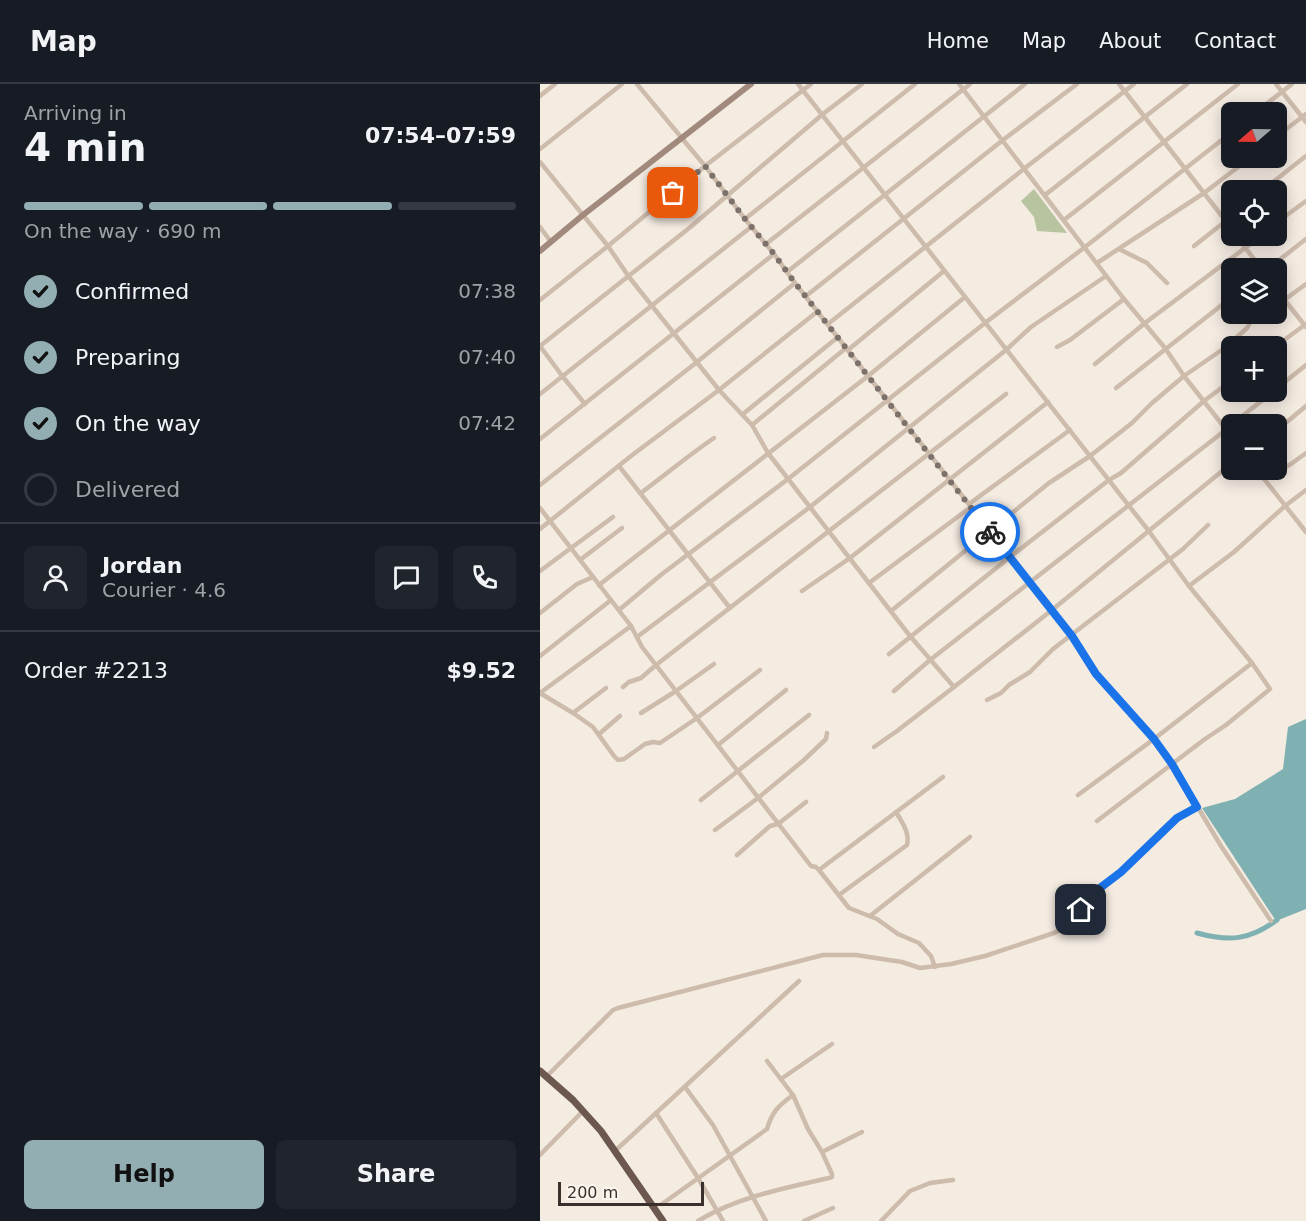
<!DOCTYPE html>
<meta charset="utf-8">
<style>
:root{--surface:#171b24;--page:#20242c;--text:#f1f3f6;--muted:#9ea1a6;--line:#363941;--accent:#92aeb2}
body{margin:0;font-family:"DejaVu Sans",sans-serif;background:var(--page);color:var(--text);height:100vh;display:flex;flex-direction:column;font-size:22px;white-space:nowrap}
*{box-sizing:border-box;margin:0}
p{font-size:20px;color:var(--muted)}
.icon{flex:none;width:33px;height:33px;fill:none;stroke:currentColor;stroke-width:2;stroke-linecap:round;stroke-linejoin:round}
.map{position:relative;flex:1;overflow:hidden}
.drawer{display:flex;flex-direction:column;background:var(--surface);width:540px}
.drawer>*{flex:none}
.needle{width:39px;rotate:250deg}
.fabs{position:absolute;left:681px;top:18px;display:grid;gap:12px}
.fabs a{display:grid;place-items:center;width:66px;height:66px;border-radius:9px;background:var(--surface);box-shadow:0 3px 15px #0003;font-size:30px}
.scale{position:absolute;left:18px;bottom:15px;width:146px;box-sizing:border-box;padding-left:6px;border:3px solid #3b302b;border-top:0;font-size:16px;line-height:21px;white-space:nowrap;color:#3b302b;-webkit-text-stroke:4px #fbf5ee;paint-order:stroke}
.pin{position:absolute;display:grid;place-items:center;width:51px;height:51px;color:#fff;margin:-26px;border-radius:12px;box-shadow:0 3px 9px #0006}
.courier{position:absolute;display:grid;place-items:center;width:60px;height:60px;margin:-30px;border:4px solid #1a73e8;border-radius:50%;background:#fff;color:#222;box-shadow:0 2px 8px #0007}
.headline em{font-style:normal;font-weight:700}
.headline div{display:flex;flex-direction:column-reverse}
.headline{display:flex;align-items:center;justify-content:space-between;height:102px;padding:0 24px}
h1{font-size:39px;font-weight:700;line-height:45px}
.bar{display:grid;grid-template-columns:repeat(4,1fr);gap:9px 6px;align-content:center;height:72px;padding:0 24px}
.bar i{height:8px;border-radius:4px;background:var(--line)}
.bar .on{background:var(--accent)}
.bar p{grid-column:span 4}
.line{display:flex;align-items:center;gap:15px;padding:0 24px;border-top:2px solid var(--line)}
.line div{flex:1}
.round{display:grid;place-items:center;flex:none;width:63px;height:63px;border-radius:9px;background:var(--page)}
ol{padding:0 24px;list-style:none}
li{display:flex;align-items:center;gap:18px;height:66px}
li p{margin-inline-start:auto}
li .icon{padding:6px;border-radius:50%;background:var(--accent);color:#111;stroke-width:4}
li:last-child{color:var(--muted)}
li i{width:33px;height:33px;border:3px solid var(--line);border-radius:50%}
.action{display:flex;gap:12px;margin-top:auto;padding:12px 24px}
.action a{flex:1;height:69px;border-radius:9px;background:var(--accent);color:#111;font-size:24px;font-weight:700;line-height:69px;text-align:center}
.action a+a{background:var(--page);color:var(--text)}
header{display:flex;align-items:center;gap:36px;box-sizing:border-box;height:84px;padding:0 30px;background:var(--surface);border-bottom:2px solid var(--line)}
header strong{font-size:28px}
nav{display:flex;gap:33px;margin-inline-start:auto;font-size:21px}
main{display:flex;flex:1;min-height:0}
.map>svg:first-child{display:block}
.green{fill:#b8c4a0}
.water{fill:#7fb0b2}
.lines{fill:none;stroke-linecap:round;stroke-linejoin:round}
.canal{stroke:#7fb0b2;stroke-width:5}
.minor{stroke:#cdbbac;stroke-width:4.5}
.secondary{stroke:#a18a7d;stroke-width:6}
.trunk{stroke:#6c584f;stroke-width:7}
.done{stroke:#7c716b;stroke-width:6;stroke-dasharray:0 10.8}
.route{stroke:#1a73e8;stroke-width:8}
</style>
<header>
<strong>Map</strong>
<nav><a>Home</a><a>Map</a><a>About</a><a>Contact</a></nav>
</header>
<main>
<section class="drawer">
<div class="headline"><div><h1>4 min</h1><p>Arriving in</p></div><em>07:54–07:59</em></div>
<div class="bar"><i class="on"></i><i class="on"></i><i class="on"></i><i></i><p>On the way · 690 m</p></div>
<ol>
<li><svg class="icon" aria-label="check" viewBox="0 0 24 24"><path d="M5 12l5 5 9-10"/></svg>Confirmed<p>07:38</p></li>
<li><svg class="icon" aria-label="check" viewBox="0 0 24 24"><path d="M5 12l5 5 9-10"/></svg>Preparing<p>07:40</p></li>
<li><svg class="icon" aria-label="check" viewBox="0 0 24 24"><path d="M5 12l5 5 9-10"/></svg>On the way<p>07:42</p></li>
<li><i></i>Delivered</li>
</ol>
<div class="line" style="height:108px"><a class="round"><svg class="icon" aria-label="person" viewBox="0 0 24 24"><circle cx="12" cy="8" r="4"/><path d="M4 21q1-7 8-7t8 7"/></svg></a><div><b>Jordan</b><p>Courier · 4.6</p></div><a class="round"><svg class="icon" aria-label="chat" viewBox="0 0 24 24"><path d="M4 5h16v11H9l-5 4z"/></svg></a><a class="round"><svg class="icon" aria-label="phone" viewBox="0 0 24 24"><path d="M5 4h4l2 5-3 2q2 4 5 5l2-3 5 2v4C11 20 4 13 5 4z"/></svg></a></div>
<div class="line" style="height:78px"><div>Order #2213</div><b>$9.52</b></div>
<div class="action"><a>Help</a><a>Share</a></div>
</section>
<div class="map">
<svg width="766" height="1137" viewBox="0 0 766 1137">
<rect width="100%" height="100%" fill="#f4ebe1"/>
<polygon class="green" points="494,105 527,149 497,147 494,133 481,117"/>
<polygon class="water" points="766,635 766,825 736,837 662,724 695,715 743,685 748,643"/>
<g class="lines">
<path class="canal" d="M657,849c33,9 52,7 80,-13"/>
<g class="minor">
<polyline points="97,0 165,82 205,135 234,170 255,199 512,526 532,552 556,590 614,655 632,680 681,762 731,837"/>
<polyline points="258,0 608,446 649,502 712,579 730,605 686,641 665,655 557,737"/>
<polyline points="419,0 584,215 625,264 644,292 692,353"/>
<polyline points="579,0 692,145"/>
<polyline points="736,0 766,38"/>
<polyline points="0,12 15,0"/>
<polyline points="716,28 752,0"/>
<polyline points="736,53 766,30"/>
<polyline points="0,65 82,0"/>
<polyline points="0,78 68,162 89,193 179,306 212,341 228,369 370,552 414,603 512,526 692,379"/>
<polyline points="723,106 766,72"/>
<polyline points="505,111 647,0"/>
<polyline points="205,135 375,0"/>
<polyline points="524,136 698,0"/>
<polyline points="736,139 766,117"/>
<polyline points="0,143 11,158"/>
<polyline points="696,152 721,184"/>
<polyline points="226,160 430,0"/>
<polyline points="654,162 692,132"/>
<polyline points="579,165 607,179 627,199"/>
<polyline points="557,179 664,109 710,74"/>
<polyline points="729,184 766,155"/>
<polyline points="247,188 485,0"/>
<polyline points="736,205 766,243"/>
<polyline points="266,212 463,56 537,0"/>
<polyline points="0,216 68,162 165,82 271,0"/>
<polyline points="736,222 766,200"/>
<polyline points="288,240 485,84 594,0"/>
<polyline points="0,262 148,145 283,30 322,0"/>
<polyline points="0,262 23,293 45,320"/>
<polyline points="736,262 766,240"/>
<polyline points="517,263 530,256 584,215"/>
<polyline points="308,266 404,187"/>
<polyline points="555,280 605,239 721,152"/>
<polyline points="576,304 692,213"/>
<polyline points="736,305 766,281"/>
<polyline points="0,310 211,143"/>
<polyline points="203,330 298,253"/>
<polyline points="692,340 733,308"/>
<polyline points="212,341 306,264"/>
<polyline points="736,347 766,322"/>
<polyline points="0,355 234,170"/>
<polyline points="79,382 190,524"/>
<polyline points="717,386 766,448"/>
<polyline points="724,395 751,380 766,369"/>
<polyline points="0,401 157,278 255,199"/>
<path d="M101,409c24,-18 48,-38 73,-55"/>
<polyline points="429,420 530,346"/>
<polyline points="0,424 91,542 102,563 271,782 276,783 279,786 309,824 337,835 358,850 379,859 391,872 395,883"/>
<polyline points="0,445 91,372 179,306 278,227"/>
<polyline points="40,476 82,444"/>
<polyline points="0,487 73,433"/>
<polyline points="329,499 431,423"/>
<polyline points="59,501 328,292 425,213"/>
<polyline points="649,502 694,468 745,422 766,406"/>
<polyline points="262,507 310,474 508,318"/>
<polyline points="79,526 122,490 248,395 445,239 545,163 692,48"/>
<polyline points="351,527 509,399 550,372 592,339 612,319 644,292 686,263 707,244 711,237 723,230"/>
<polyline points="0,529 37,500 53,493"/>
<polyline points="97,553 270,423 466,266 491,243 566,192"/>
<polyline points="349,570 470,473 569,396 581,389 664,317 692,296"/>
<polyline points="0,572 71,516"/>
<polyline points="83,603 89,598 101,594 116,581 466,310"/>
<polyline points="354,607 390,576 692,341"/>
<polyline points="0,609 33,629 53,643 74,672 78,676 84,675 105,660 113,658 120,659 157,634 220,586"/>
<polyline points="0,609 91,542"/>
<polyline points="447,616 461,609 469,601 490,588 513,565 643,465 668,441"/>
<polyline points="33,629 66,604"/>
<polyline points="101,629 136,607 174,580"/>
<polyline points="59,650 80,632"/>
<polyline points="178,661 246,606"/>
<polyline points="334,663 357,647 414,603"/>
<polyline points="538,711 614,655 712,579"/>
<polyline points="161,716 269,631"/>
<polyline points="175,746 218,714 264,676 286,655 287,649"/>
<polyline points="197,771 230,742 238,740 266,718"/>
<polyline points="279,786 403,693"/>
<path d="M299,811l68,-50c3,-12 -5,-23 -11,-33"/>
<polyline points="330,832 430,753"/>
<polyline points="7,992 73,926 78,924 283,871 316,871 362,878 380,884 411,880 445,872 514,849 524,844 533,836 556,807 581,788 637,734 658,723"/>
<polyline points="241,995 292,960"/>
<polyline points="145,1003 173,1041 226,1137"/>
<polyline points="116,1029 158,1094 183,1137"/>
<polyline points="75,1067 259,897"/>
<polyline points="282,1068 322,1048"/>
<polyline points="0,1071 43,1027"/>
<path d="M122,1120l105,-75c5,-17 11,-23 26,-34"/>
<path d="M158,1137c39,-24 87,-33 131,-43l3,-1v-3l-10,-22 -14,-23 -15,-34 -26,-34"/>
<polyline points="264,1137 293,1124"/>
<polyline points="341,1137 370,1107 390,1099 413,1096"/>
</g>
<polyline class="secondary" points="0,167 43,131 211,0"/>
<polyline class="trunk" points="0,987 33,1016 61,1047 123,1137"/>
</g>
<g class="lines">
<polyline class="done" points="133,109 165,82 205,135 234,170 255,199 450,448"/>
<polyline class="route" points="450,448 532,552 556,590 614,655 632,680 657,723 637,734 581,788 556,807 541,826"/>
</g>
</svg>
<div class="fabs">
<a><svg class="needle" viewBox="-14 -14 28 28"><path d="M0-13l5 13h-10z" fill="#e53935"/><path d="M0 13l5-13h-10z" fill="#9ea1a6"/></svg></a>
<a><svg class="icon" aria-label="locate" viewBox="0 0 24 24"><circle cx="12" cy="12" r="6"/><path d="M12 2v4M12 18v4M2 12h4M18 12h4"/></svg></a>
<a><svg class="icon" aria-label="layers" viewBox="0 0 24 24"><path d="M12 4l9 5-9 5-9-5zM3 14l9 5 9-5"/></svg></a>
<a>+</a>
<a>−</a>
</div>
<div class="scale">200 m</div>
<div class="pin" style="left:133px;top:109px;background:#ea580c"><svg class="icon" aria-label="bag" viewBox="0 0 24 24"><path d="M5 8h14l-1 12H6zM9 8a3 3 0 0 1 6 0"/></svg></div>
<div class="pin" style="left:541px;top:826px;background:#1f2937"><svg class="icon" aria-label="home" viewBox="0 0 24 24"><path d="M3 11l9-7 9 7M6 9v11h12V9"/></svg></div>
<div class="courier" style="left:450px;top:448px"><svg class="icon" aria-label="bike" viewBox="0 0 24 24"><circle cx="6" cy="16" r="4"/><circle cx="18" cy="16" r="4"/><path d="M6 16l4-8h5l3 8M10 8l3 8H6M13 5h3"/></svg></div>
</div>
</main>
